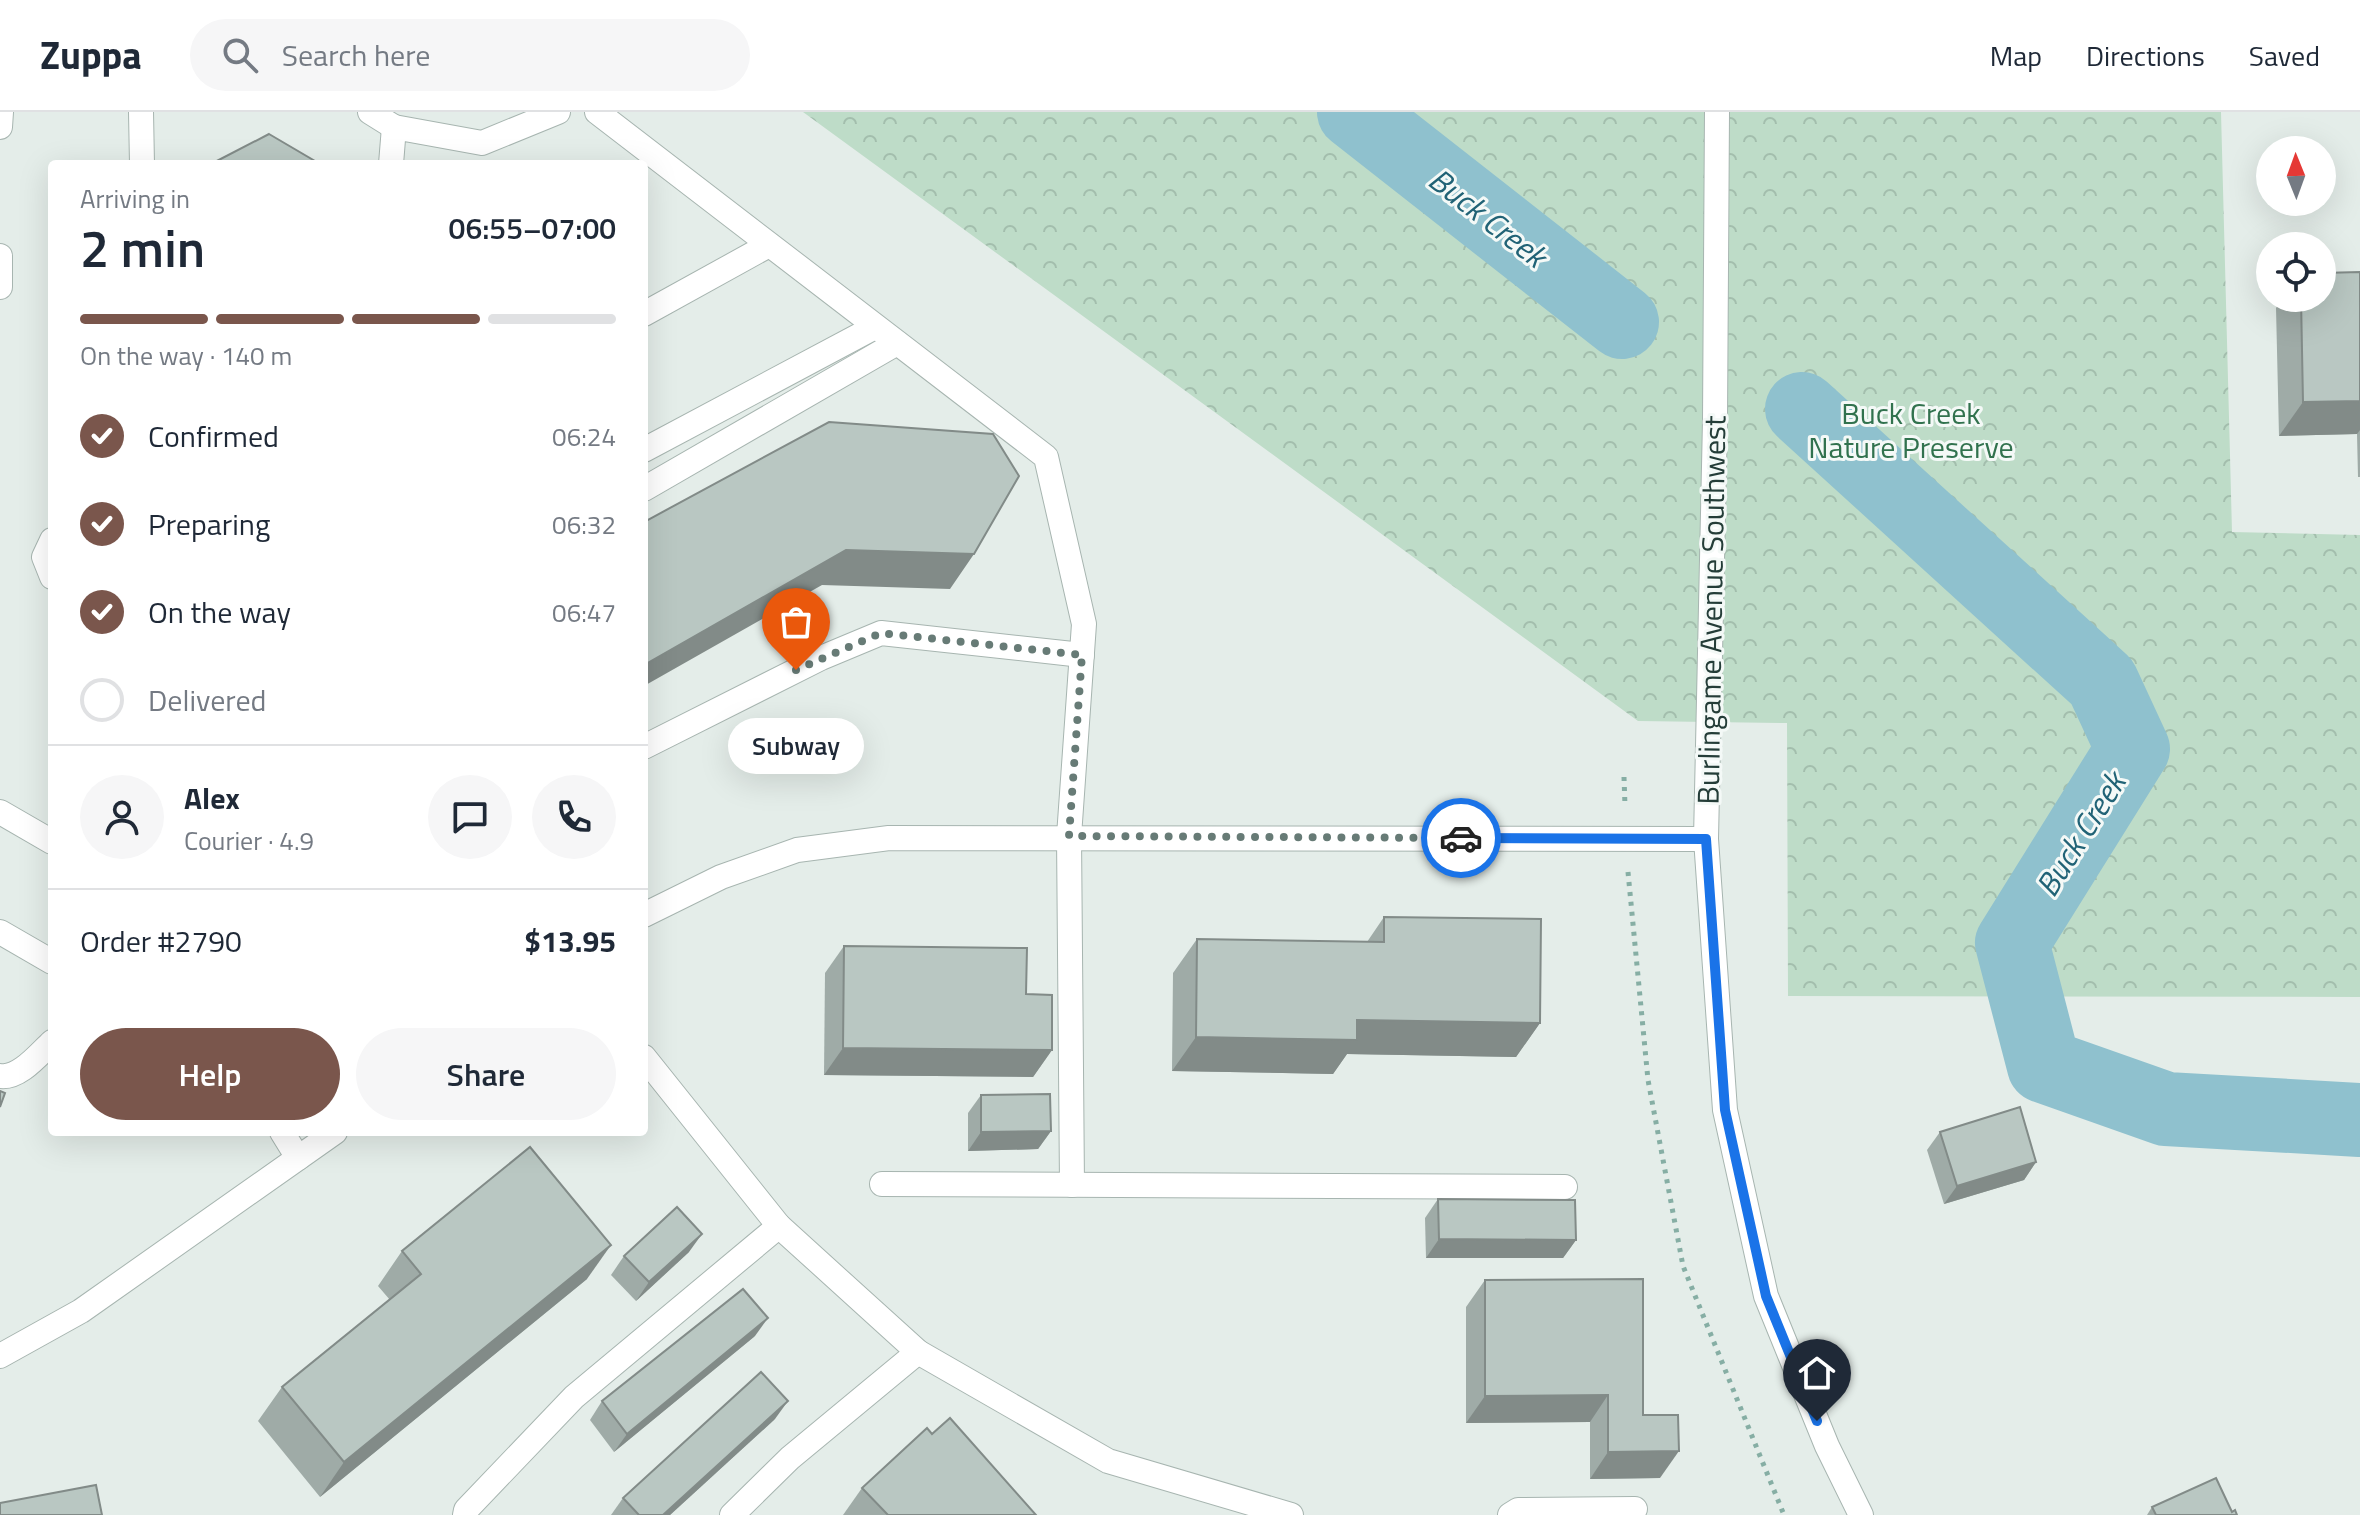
<!DOCTYPE html>
<meta charset="utf-8">
<style>
:root{--surface:#fff;--page:#f6f6f7;--text:#1f2937;--muted:#747a83;--line:#e0e1e3;--accent:#7a564c}
body{margin:0;font-family:"Titillium Web",sans-serif;background:var(--page);color:var(--text);height:100vh;display:flex;flex-direction:column;font-size:30px;white-space:nowrap}
*{box-sizing:border-box;margin:0}
p{font-size:26px;color:var(--muted)}
.icon{flex:none;width:44px;height:44px;fill:none;stroke:currentColor;stroke-width:2;stroke-linecap:round;stroke-linejoin:round}
.map{position:relative;flex:1;overflow:hidden}
.panel{position:absolute;left:48px;top:48px;width:600px;height:976px;display:flex;flex-direction:column;background:var(--surface);border-radius:8px;box-shadow:0 8px 32px #0002}
.panel>*{flex:none}
.needle{width:52px;rotate:359deg}
.fabs{position:absolute;left:2256px;top:24px;display:grid;gap:16px}
.fabs a{display:grid;place-items:center;width:80px;height:80px;border-radius:50%;background:var(--surface);box-shadow:0 8px 32px #0002;font-size:40px}
.pin{position:absolute;display:grid;place-items:center;width:68px;height:68px;color:#fff;margin:-82px -34px;border-radius:50% 50% 50% 0;rotate:-45deg;box-shadow:0 0 8px #0007}
.pin .icon{rotate:45deg}
.courier{position:absolute;display:grid;place-items:center;width:80px;height:80px;margin:-40px;border:6px solid #1a73e8;border-radius:50%;background:#fff;color:#222;box-shadow:0 2px 10px #0007}
.bubble{position:absolute;height:56px;border-radius:28px;background:var(--surface);box-shadow:0 8px 32px #0002;font-size:26px;font-weight:600;line-height:56px;text-align:center}
.headline em{font-style:normal;font-weight:600}
.headline div{display:flex;flex-direction:column-reverse}
.headline{display:flex;align-items:center;justify-content:space-between;height:136px;padding:0 32px}
h1{font-size:52px;font-weight:600;line-height:60px}
.bar{display:grid;grid-template-columns:repeat(4,1fr);gap:12px 8px;align-content:center;height:96px;padding:0 32px}
.bar i{height:10px;border-radius:6px;background:var(--line)}
.bar .current{background:var(--accent)}
.bar p{grid-column:span 4}
.line{display:flex;align-items:center;gap:20px;padding:0 32px;border-top:2px solid var(--line)}
.line div{flex:1}
.round{display:grid;place-items:center;flex:none;width:84px;height:84px;border-radius:42px;background:var(--page)}
ol{padding:0 32px;list-style:none}
li{display:flex;align-items:center;gap:24px;height:88px}
li p{margin-inline-start:auto}
li .icon{padding:8px;border-radius:50%;background:var(--accent);color:#fff;stroke-width:4}
li:last-child{color:var(--muted)}
li i{width:44px;height:44px;border:4px solid var(--line);border-radius:50%}
.primary-button{display:flex;gap:16px;margin-top:auto;padding:16px 32px}
.primary-button a{flex:1;height:92px;border-radius:48px;background:var(--accent);color:#fff;font-size:32px;font-weight:600;line-height:92px;text-align:center}
.primary-button a+a{background:var(--page);color:var(--text)}
header{display:flex;align-items:center;gap:48px;box-sizing:border-box;height:112px;padding:0 40px;background:var(--surface);border-bottom:2px solid var(--line)}
header strong{font-size:38px}
nav{display:flex;gap:44px;margin-inline-start:auto;font-size:28px}
.search{width:560px;height:72px;background:var(--page);display:flex;align-items:center;gap:20px;box-sizing:border-box;padding:0 28px;border-radius:44px;color:var(--muted);font-size:30px}
.map>svg:first-child{display:block}
.forest{fill:url(#forest-crowns)}
.lines{fill:none;stroke-linecap:round;stroke-linejoin:round}
.river{stroke:#8fc1ce;stroke-width:74}
.minor-casing{stroke:#a7b5b0;stroke-width:26}
.path{stroke:#86aea4;stroke-width:5;stroke-dasharray:4 6;stroke-linecap:butt}
.minor{stroke:#fff;stroke-width:24}
.wall{fill:#9faba7}
.shaded-wall{fill:#828b88}
.building{fill:#b9c7c2;stroke:#828b88;stroke-width:2}
.done{stroke:#677b76;stroke-width:8;stroke-dasharray:0 14.4}
.route{stroke:#1a73e8;stroke-width:10}
.labels{text-anchor:middle;dominant-baseline:central;stroke-width:6;stroke-linejoin:round;paint-order:stroke}
.park-label{font-size:30px;fill:#31724e;stroke:#f4f9f7}
.street-label{font-size:30px;fill:#243d38;stroke:#f4f9f7}
.water-label{font-size:32px;font-style:italic;fill:#216376;stroke:#f4f9f7}
</style>
<header>
<strong>Zuppa</strong>
<div class="search"><svg class="icon" aria-label="search" viewBox="0 0 24 24"><circle cx="10" cy="10" r="6"/><path d="M15 15l6 6"/></svg>Search here</div>
<nav><a>Map</a><a>Directions</a><a>Saved</a></nav>
</header>
<div class="map">
<svg width="2360" height="1403" viewBox="0 0 2360 1403">
<defs>
<pattern id="forest-crowns" width="20" height="18" patternUnits="userSpaceOnUse" patternTransform="scale(2)"><rect width="20" height="18" fill="#bedcc8"/><path d="M2 6a3 3 0 1 1 6 0M12 15a3 3 0 1 1 6 0" fill="none" stroke="#a3bead"/></pattern>
</defs>
<rect width="100%" height="100%" fill="#e4ede9"/>
<polygon class="forest" points="803,0 2221,0 2232,420 2360,423 2360,885 1788,884 1787,611 1638,609"/>
<g class="lines">
<g class="river">
<polyline points="1354,0 1622,210"/>
<polyline points="1802,297 2102,570 2133,637 2012,831 2044,954 2166,997 2360,1008"/>
</g>
<defs>
<g id="minor">
<polyline points="141,0 142,52"/>
<polyline points="370,0 394,15"/>
<polyline points="597,0 1046,345 1084,512 1069,724 1072,1073"/>
<polyline points="1717,0 1715,308 1706,727 1725,998 1766,1184 1827,1334 1861,1403"/>
<polyline points="0,15 1,0"/>
<polyline points="391,52 394,15 482,31 558,0"/>
<polyline points="0,144 0,175"/>
<polyline points="644,202 769,133"/>
<polyline points="644,338 875,215"/>
<polyline points="644,377 897,231"/>
<polyline points="52,428 44,445 52,465"/>
<polyline points="644,635 821,546 881,521 1082,543"/>
<polyline points="0,700 52,730"/>
<polyline points="644,803 721,765 797,738 889,726 1706,727"/>
<polyline points="0,820 52,850"/>
<polyline points="644,945 779,1114 918,1240 1108,1349 1291,1403"/>
<path d="M0,964c19,3 39,-22 52,-34"/>
<polyline points="282,1020 298,1046"/>
<polyline points="882,1072 1565,1075"/>
<polyline points="0,1244 81,1199 335,1020"/>
<polyline points="465,1403 466,1398 574,1285 779,1114"/>
<polyline points="732,1403 790,1346 918,1240"/>
<polyline points="1510,1403 1518,1398 1635,1397"/>
</g>
</defs>
<use href="#minor" class="minor-casing"/>
<g class="path">
<polyline points="1624,665 1625,694"/>
<polyline points="1628,760 1648,968 1683,1154 1784,1403"/>
</g>
<use href="#minor" class="minor"/>
</g>
<g class="wall">
<polygon points="2360,160 2360,365 2358,365 2357,322 2279,324 2276,196 2283,186 2322,186"/>
<polygon points="1384,805 1540,911 1516,945 1347,942 1333,962 1172,959 1173,861 1197,827 1367,830"/>
<polygon points="844,834 1026,882 1052,938 1033,965 824,963 825,861"/>
<polygon points="981,983 1051,1019 1038,1037 968,1039 968,1001"/>
<polygon points="1940,1020 2036,1050 2024,1068 1944,1092 1927,1038"/>
<polygon points="1438,1087 1576,1128 1563,1146 1426,1146 1425,1106"/>
<polygon points="402,1139 587,1167 320,1385 258,1309 282,1275 390,1188 378,1174"/>
<polygon points="689,1140 636,1189 611,1163 624,1144"/>
<polygon points="1485,1168 1643,1303 1660,1366 1590,1367 1590,1310 1466,1311 1466,1195"/>
<polygon points="755,1224 614,1340 590,1308 602,1289"/>
<polygon points="775,1307 670,1403 611,1403 623,1386"/>
<polygon points="932,1322 1036,1403 843,1403 862,1376"/>
<polygon points="2152,1395 2232,1400 2237,1403 2147,1403"/>
</g>
<g class="shaded-wall">
<polygon points="2360,289 2360,318 2357,322 2279,324 2303,290"/>
<polygon points="846,438 974,442 950,477 822,473 644,574 644,553"/>
<polygon points="1357,908 1540,911 1516,945 1347,942 1333,962 1172,959 1196,925"/>
<polygon points="843,936 1052,938 1033,965 824,963"/>
<polygon points="1051,1019 1038,1037 968,1039 981,1020"/>
<polygon points="2036,1050 2024,1068 1944,1092 1957,1074"/>
<polygon points="702,1122 689,1140 636,1189 649,1170"/>
<polygon points="1439,1127 1576,1128 1563,1146 1426,1146"/>
<polygon points="611,1133 587,1167 320,1385 344,1350"/>
<polygon points="768,1206 755,1224 614,1340 627,1322"/>
<polygon points="1608,1283 1590,1310 1466,1311 1485,1284"/>
<polygon points="788,1289 775,1307 670,1403 663,1403"/>
<polygon points="1679,1339 1660,1366 1590,1367 1608,1340"/>
</g>
<g class="building">
<polygon points="269,22 320,52 211,52"/>
<polygon points="2360,160 2360,289 2303,290 2301,186 2322,186 2322,161"/>
<polygon points="829,310 993,322 1019,364 974,442 846,438 644,553 644,410"/>
<polygon points="1384,805 1541,807 1540,911 1357,908 1357,928 1196,925 1197,827 1384,830"/>
<polygon points="844,834 1027,836 1026,882 1052,883 1052,938 843,936"/>
<polygon points="0,979 5,981 0,995"/>
<polygon points="1050,982 1051,1019 981,1020 981,983"/>
<polygon points="2020,995 2036,1050 1957,1074 1940,1020"/>
<polygon points="530,1035 611,1133 344,1350 282,1275 421,1162 402,1139"/>
<polygon points="1438,1087 1575,1088 1576,1128 1439,1127"/>
<polygon points="677,1095 702,1122 649,1170 624,1144"/>
<polygon points="1643,1167 1643,1303 1678,1303 1679,1339 1608,1340 1608,1283 1485,1284 1485,1168"/>
<polygon points="743,1177 768,1206 627,1322 602,1289"/>
<polygon points="761,1260 788,1289 663,1403 639,1403 623,1386"/>
<polygon points="950,1306 1036,1403 888,1403 862,1376 927,1316 932,1322"/>
<polygon points="2216,1366 2232,1400 2235,1398 2237,1403 2156,1403 2152,1395"/>
<polygon points="96,1373 102,1403 0,1403 0,1391"/>
</g>
<g class="lines">
<polyline class="done" points="796,558 881,521 1082,543 1069,724 1461,726"/>
<polyline class="route" points="1461,726 1706,727 1725,998 1766,1184 1817,1309"/>
</g>
<g class="labels">
<g class="park-label">
<text x="1911" y="301">Buck Creek<tspan x="1911" dy="34">Nature Preserve</tspan></text>
</g>
<g class="street-label">
<text transform="translate(1711 498) rotate(-89)">Burlingame Avenue Southwest</text>
</g>
<g class="water-label">
<text transform="translate(1488 105) rotate(38)">Buck Creek</text>
<text transform="translate(2080 722) rotate(-58)">Buck Creek</text>
</g>
</g>
</svg>
<div class="fabs">
<a><svg class="needle" viewBox="-14 -14 28 28"><path d="M0-13l5 13h-10z" fill="#e53935"/><path d="M0 13l5-13h-10z" fill="#747a83"/></svg></a>
<a><svg class="icon" aria-label="locate" viewBox="0 0 24 24"><circle cx="12" cy="12" r="6"/><path d="M12 2v4M12 18v4M2 12h4M18 12h4"/></svg></a>
</div>
<div class="pin" style="left:796px;top:558px;background:#ea580c"><svg class="icon" aria-label="bag" viewBox="0 0 24 24"><path d="M5 8h14l-1 12H6zM9 8a3 3 0 0 1 6 0"/></svg></div>
<div class="pin" style="left:1817px;top:1309px;background:#1f2937"><svg class="icon" aria-label="home" viewBox="0 0 24 24"><path d="M3 11l9-7 9 7M6 9v11h12V9"/></svg></div>
<div class="courier" style="left:1461px;top:726px"><svg class="icon" aria-label="car" viewBox="0 0 24 24"><path d="M5 17H2v-5l4-1 3-4h7l3 4 3 1v5h-3M9 17h6M6 11h13"/><circle cx="7" cy="17" r="2"/><circle cx="17" cy="17" r="2"/></svg></div>
<div class="bubble" style="left:728px;top:606px;width:136px">Subway</div>
<section class="panel">
<div class="headline"><div><h1>2 min</h1><p>Arriving in</p></div><em>06:55–07:00</em></div>
<div class="bar"><i class="current"></i><i class="current"></i><i class="current"></i><i></i><p>On the way · 140 m</p></div>
<ol>
<li><svg class="icon" aria-label="check" viewBox="0 0 24 24"><path d="M5 12l5 5 9-10"/></svg>Confirmed<p>06:24</p></li>
<li><svg class="icon" aria-label="check" viewBox="0 0 24 24"><path d="M5 12l5 5 9-10"/></svg>Preparing<p>06:32</p></li>
<li><svg class="icon" aria-label="check" viewBox="0 0 24 24"><path d="M5 12l5 5 9-10"/></svg>On the way<p>06:47</p></li>
<li><i></i>Delivered</li>
</ol>
<div class="line" style="height:144px"><a class="round"><svg class="icon" aria-label="person" viewBox="0 0 24 24"><circle cx="12" cy="8" r="4"/><path d="M4 21q1-7 8-7t8 7"/></svg></a><div><b>Alex</b><p>Courier · 4.9</p></div><a class="round"><svg class="icon" aria-label="chat" viewBox="0 0 24 24"><path d="M4 5h16v11H9l-5 4z"/></svg></a><a class="round"><svg class="icon" aria-label="phone" viewBox="0 0 24 24"><path d="M5 4h4l2 5-3 2q2 4 5 5l2-3 5 2v4C11 20 4 13 5 4z"/></svg></a></div>
<div class="line" style="height:104px"><div>Order #2790</div><b>$13.95</b></div>
<div class="primary-button"><a>Help</a><a>Share</a></div>
</section>
</div>
